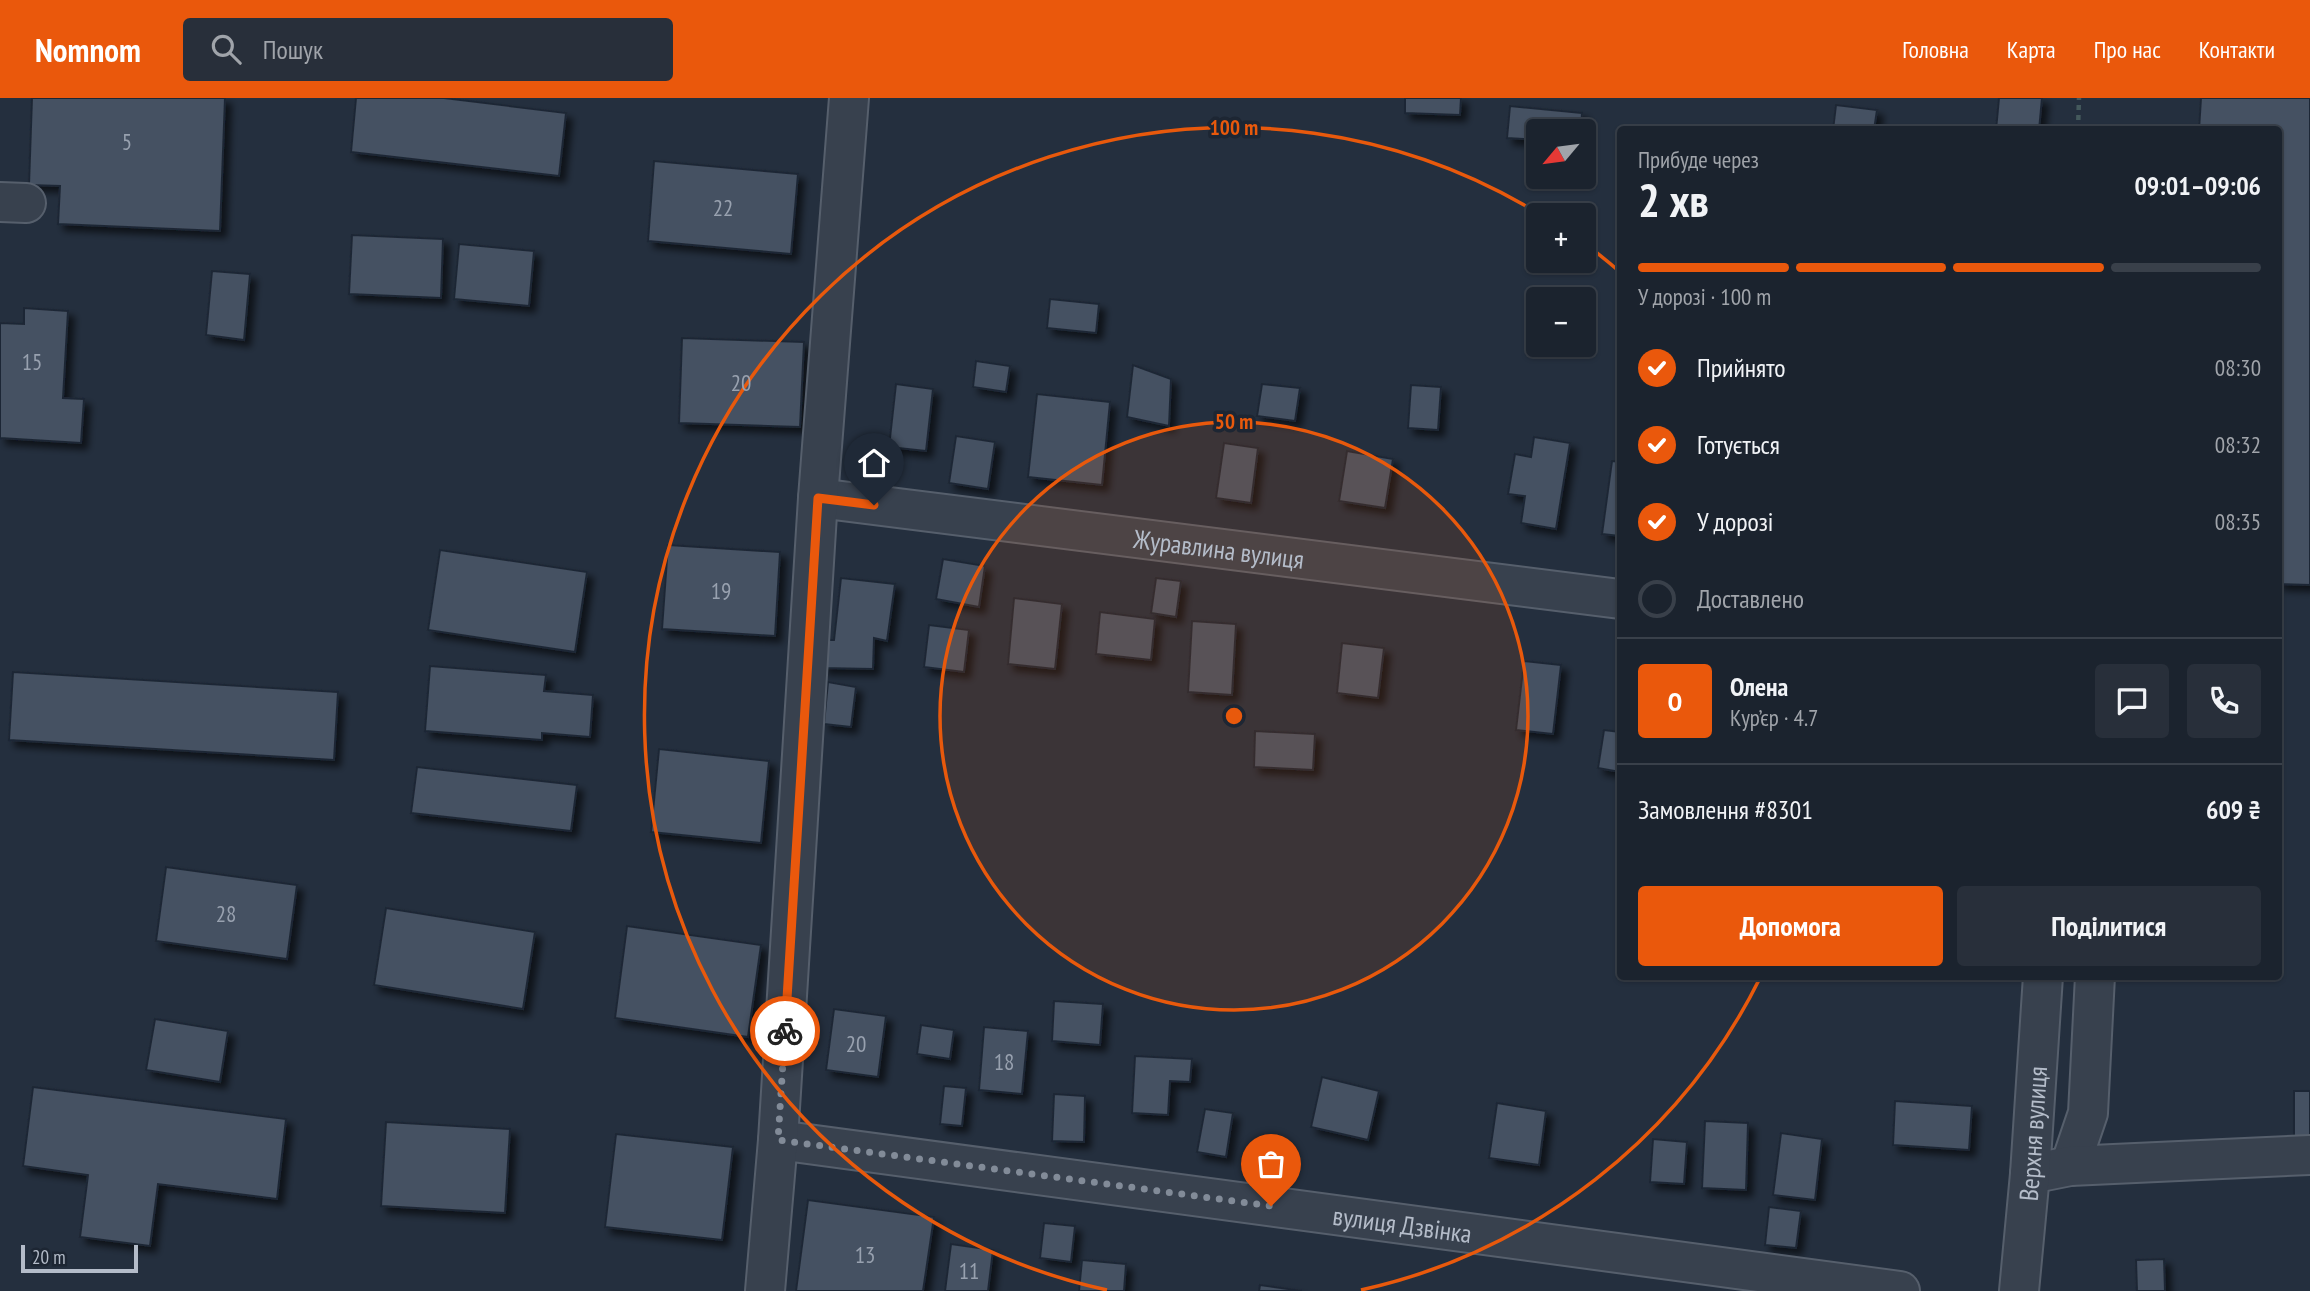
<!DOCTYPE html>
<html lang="uk">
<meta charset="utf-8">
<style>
:root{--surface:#1b232e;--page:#282f3a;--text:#f1f3f6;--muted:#a0a4aa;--line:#39404a;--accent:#ea580c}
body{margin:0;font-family:"PT Sans Narrow",sans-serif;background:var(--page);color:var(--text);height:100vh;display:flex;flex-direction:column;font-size:26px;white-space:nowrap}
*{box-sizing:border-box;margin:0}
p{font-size:23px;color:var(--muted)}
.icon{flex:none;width:38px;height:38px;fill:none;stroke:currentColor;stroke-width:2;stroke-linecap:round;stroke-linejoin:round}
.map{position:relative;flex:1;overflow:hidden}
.details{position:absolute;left:1617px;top:28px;width:665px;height:854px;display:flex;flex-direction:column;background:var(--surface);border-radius:7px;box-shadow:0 2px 5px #0004,0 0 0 2px var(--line)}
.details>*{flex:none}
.needle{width:46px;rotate:241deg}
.tools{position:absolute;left:1526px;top:21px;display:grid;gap:14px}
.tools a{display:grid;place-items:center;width:70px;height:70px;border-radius:7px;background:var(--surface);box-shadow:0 2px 5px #0004,0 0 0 2px var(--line);font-size:35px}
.scale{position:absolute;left:21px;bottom:18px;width:117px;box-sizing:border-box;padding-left:7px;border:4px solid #b4bcc9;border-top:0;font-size:19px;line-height:24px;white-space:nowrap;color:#b4bcc9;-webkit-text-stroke:5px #1d2633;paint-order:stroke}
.pin{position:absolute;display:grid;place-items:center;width:60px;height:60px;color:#fff;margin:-72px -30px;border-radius:50% 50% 50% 0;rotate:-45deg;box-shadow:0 0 7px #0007}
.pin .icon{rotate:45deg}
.courier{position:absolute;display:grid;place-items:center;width:70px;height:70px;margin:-35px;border:5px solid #ea580c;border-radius:50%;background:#fff;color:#222;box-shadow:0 2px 9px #0007}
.head em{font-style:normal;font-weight:700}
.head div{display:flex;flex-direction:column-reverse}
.head{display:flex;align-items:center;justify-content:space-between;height:119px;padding:0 21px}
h1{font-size:46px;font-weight:700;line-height:52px}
.bar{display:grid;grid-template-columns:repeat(4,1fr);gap:10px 7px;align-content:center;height:84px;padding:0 21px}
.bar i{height:9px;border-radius:5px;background:var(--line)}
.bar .active{background:var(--accent)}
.bar p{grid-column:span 4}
.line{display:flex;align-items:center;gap:18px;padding:0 21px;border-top:2px solid var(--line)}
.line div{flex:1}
.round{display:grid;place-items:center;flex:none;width:74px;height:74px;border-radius:7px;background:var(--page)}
ol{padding:0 21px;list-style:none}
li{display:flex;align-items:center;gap:21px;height:77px}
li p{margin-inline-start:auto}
li .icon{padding:7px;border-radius:50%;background:var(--accent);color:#fff;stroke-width:4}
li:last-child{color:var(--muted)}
li i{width:38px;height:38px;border:4px solid var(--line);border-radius:50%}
.button{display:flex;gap:14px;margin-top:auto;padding:14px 21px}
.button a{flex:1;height:80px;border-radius:7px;background:var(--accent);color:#fff;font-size:28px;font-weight:700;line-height:80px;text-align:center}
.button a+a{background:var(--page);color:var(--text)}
header{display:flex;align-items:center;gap:42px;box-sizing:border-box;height:98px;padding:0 35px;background:var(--accent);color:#fff}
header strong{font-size:33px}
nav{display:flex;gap:38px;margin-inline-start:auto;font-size:24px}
.search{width:490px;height:63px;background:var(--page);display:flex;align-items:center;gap:18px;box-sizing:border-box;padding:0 24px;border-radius:7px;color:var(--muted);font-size:26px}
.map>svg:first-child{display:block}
.building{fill:#455162;stroke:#1f2835;stroke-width:2;filter:url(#shadow)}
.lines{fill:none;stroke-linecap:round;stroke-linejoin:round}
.minor-casing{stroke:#565f6c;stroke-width:42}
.path{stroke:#44595c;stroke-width:4.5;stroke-dasharray:5 5;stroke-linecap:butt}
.minor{stroke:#38414e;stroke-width:38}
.done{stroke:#828b98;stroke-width:7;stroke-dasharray:0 12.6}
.route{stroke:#ea580c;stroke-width:9}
.ring{fill:none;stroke:#e8590c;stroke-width:3.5}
.labels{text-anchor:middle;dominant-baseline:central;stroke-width:7;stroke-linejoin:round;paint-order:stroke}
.number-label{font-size:23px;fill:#98a1af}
.street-label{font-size:26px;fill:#b4bcc9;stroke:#1d2633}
.centre{fill:#e8590c;stroke:#1d2633;stroke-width:3.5}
.ring-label{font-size:21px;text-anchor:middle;font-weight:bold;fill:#e8590c;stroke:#1d2633;stroke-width:7;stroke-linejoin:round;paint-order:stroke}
</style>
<header>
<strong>Nomnom</strong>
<div class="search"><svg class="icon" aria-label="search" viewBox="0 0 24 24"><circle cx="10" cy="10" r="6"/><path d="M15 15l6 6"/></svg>Пошук</div>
<nav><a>Головна</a><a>Карта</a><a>Про нас</a><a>Контакти</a></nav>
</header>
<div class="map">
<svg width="2310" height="1193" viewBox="0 0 2310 1193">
<defs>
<filter id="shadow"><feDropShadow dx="6" dy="6" stdDeviation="3.5" flood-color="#0009"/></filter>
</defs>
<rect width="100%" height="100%" fill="#242f3e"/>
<g class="building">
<polygon points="32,0 225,0 220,133 58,126 60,88 29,87"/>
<polygon points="356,0 444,0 566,15 559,78 351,54"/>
<polygon points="1405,0 1461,0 1460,17 1405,15"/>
<polygon points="1999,0 2042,0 2039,32 1996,32"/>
<polygon points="2201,0 2310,0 2310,487 2278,486 2278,32 2199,32"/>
<polygon points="1836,7 1877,12 1874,32 1833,32"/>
<polygon points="1510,8 1582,15 1581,33 1538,33 1538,42 1507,40"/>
<polygon points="654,63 798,76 791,156 648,143"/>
<polygon points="352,137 443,141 441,200 349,196"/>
<polygon points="459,146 534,153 529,208 454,201"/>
<polygon points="212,173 250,176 244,242 206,237"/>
<polygon points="1050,201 1099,206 1096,235 1047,230"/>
<polygon points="24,210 68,213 63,300 84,301 81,345 0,340 0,225 24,226"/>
<polygon points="682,240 804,244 800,329 679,325"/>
<polygon points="976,263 1010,268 1006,294 973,289"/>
<polygon points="1133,267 1171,281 1169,328 1127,319"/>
<polygon points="896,286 933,291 926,353 889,349"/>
<polygon points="1262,286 1300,290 1295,323 1257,318"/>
<polygon points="1411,287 1441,289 1438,332 1408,330"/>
<polygon points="1037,296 1110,304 1102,387 1028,379"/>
<polygon points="956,338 995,344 988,391 949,385"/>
<polygon points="1534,339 1570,345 1556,431 1521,425 1525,398 1508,396 1515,356 1531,359"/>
<polygon points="1224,345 1258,350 1251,405 1216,400"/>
<polygon points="1347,353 1393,361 1385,410 1339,403"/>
<polygon points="1612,363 1620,364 1620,438 1602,436"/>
<polygon points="668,447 780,454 775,538 662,531"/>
<polygon points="440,452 587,474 575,554 428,532"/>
<polygon points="943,461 985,468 979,509 936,501"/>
<polygon points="841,480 895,486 887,543 874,540 873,571 822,570 823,542 834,542"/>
<polygon points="1156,480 1181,483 1176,519 1151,515"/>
<polygon points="1014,500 1062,506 1055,571 1008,566"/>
<polygon points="1100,514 1155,521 1151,562 1096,556"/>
<polygon points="1192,523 1236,526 1232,597 1188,594"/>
<polygon points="929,527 969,532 964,574 924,569"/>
<polygon points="1342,545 1384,550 1378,600 1337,595"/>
<polygon points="1524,563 1561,567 1553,636 1516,632"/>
<polygon points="430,568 546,577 544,593 593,597 590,639 542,635 542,642 425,633"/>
<polygon points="13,574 338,594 334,662 9,642"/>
<polygon points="828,584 856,589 851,629 824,626"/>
<polygon points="1604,632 1620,634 1620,674 1598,670"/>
<polygon points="1255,633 1315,636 1313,672 1254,669"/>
<polygon points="659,651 769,663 761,745 651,734"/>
<polygon points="417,669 577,687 571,733 411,715"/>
<polygon points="166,769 297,787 287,861 156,843"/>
<polygon points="386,810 535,834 523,911 374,887"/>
<polygon points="627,828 761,847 748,939 615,920"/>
<polygon points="1054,903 1103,906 1100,947 1052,943"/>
<polygon points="834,911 886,918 878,979 826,972"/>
<polygon points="155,921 228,933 220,984 146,972"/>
<polygon points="921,927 954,932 950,961 917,956"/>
<polygon points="984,929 1028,933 1022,996 979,992"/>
<polygon points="1135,958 1192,961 1190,984 1170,983 1168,1017 1132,1015"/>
<polygon points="1322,979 1379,993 1368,1042 1311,1029"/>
<polygon points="944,988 966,990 962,1028 940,1026"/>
<polygon points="33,989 286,1021 277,1101 158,1086 150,1148 80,1139 88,1077 23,1068"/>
<rect x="2294" y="993" width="16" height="46"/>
<polygon points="1054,996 1085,998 1084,1044 1052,1043"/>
<polygon points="1895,1003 1972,1008 1969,1052 1893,1047"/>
<polygon points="1497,1005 1546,1013 1539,1067 1489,1060"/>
<polygon points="1205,1011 1233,1015 1226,1059 1197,1054"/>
<polygon points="1705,1023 1748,1025 1746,1092 1702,1090"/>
<polygon points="386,1024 510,1031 505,1115 381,1108"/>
<polygon points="1781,1035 1822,1041 1815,1102 1773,1097"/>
<polygon points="616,1036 733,1049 722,1142 605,1129"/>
<polygon points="1653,1041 1687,1044 1684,1086 1650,1084"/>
<polygon points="808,1102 934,1119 923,1193 796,1193"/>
<polygon points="1769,1109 1801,1113 1796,1150 1765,1147"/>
<polygon points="1044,1125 1075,1128 1071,1164 1040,1160"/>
<polygon points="951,1146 993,1152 988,1193 945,1193"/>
<polygon points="2164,1161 2165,1193 2137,1193 2136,1162"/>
<polygon points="1082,1162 1126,1166 1124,1193 1079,1193"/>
<polygon points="1260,1187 1302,1193 1259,1193"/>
</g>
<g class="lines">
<defs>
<g id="minor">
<polyline points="0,104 26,105"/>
<path id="s1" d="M818,400l802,101"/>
<path id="s2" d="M778,1042l1122,151"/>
<polyline points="2070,1068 2088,1015 2095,878"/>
<polyline points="2030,1076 2070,1068 2310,1057"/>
<polyline points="765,1193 778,1042 818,400 849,0"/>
<path id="s3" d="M2019,1193l11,-117 13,-198"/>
</g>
</defs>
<use href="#minor" class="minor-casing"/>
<polyline class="path" points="2078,32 2079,0"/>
<use href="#minor" class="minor"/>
</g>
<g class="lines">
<polyline class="done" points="785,933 778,1042 1271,1108"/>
<polyline class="route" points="785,933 818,400 874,407"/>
</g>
<circle cx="1234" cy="618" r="294" fill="#e8590c" fill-opacity=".12"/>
<g class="ring">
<circle cx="1234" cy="618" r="294"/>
<path d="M1760 880A588 588 0 0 1 1361 1192M1107 1192A588 588 0 1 1 1541 117M1584 145A588 588 0 0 1 1620 174"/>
</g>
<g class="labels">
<g class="number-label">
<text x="127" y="43">5</text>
<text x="723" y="109">22</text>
<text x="32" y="263">15</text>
<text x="741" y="284">20</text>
<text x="721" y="492">19</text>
<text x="226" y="815">28</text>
<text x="856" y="945">20</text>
<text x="1004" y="963">18</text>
<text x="865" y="1156">13</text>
<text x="969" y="1172">11</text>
</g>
<g class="street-label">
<text stroke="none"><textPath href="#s1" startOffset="404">Журавлина вулиця</textPath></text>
<text stroke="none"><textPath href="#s3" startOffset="158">Верхня вулиця</textPath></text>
<text stroke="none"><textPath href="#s2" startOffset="630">вулиця Дзвінка</textPath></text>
</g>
</g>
<circle cx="1234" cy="618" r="10" class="centre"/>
<g class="ring-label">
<text x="1234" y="37">100 m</text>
<text x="1234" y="331">50 m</text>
</g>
</svg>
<div class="tools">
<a><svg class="needle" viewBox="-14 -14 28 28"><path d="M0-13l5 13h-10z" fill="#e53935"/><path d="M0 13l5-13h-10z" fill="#a0a4aa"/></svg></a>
<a>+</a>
<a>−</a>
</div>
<div class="scale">20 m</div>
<div class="pin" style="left:1271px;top:1108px;background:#ea580c"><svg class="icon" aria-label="bag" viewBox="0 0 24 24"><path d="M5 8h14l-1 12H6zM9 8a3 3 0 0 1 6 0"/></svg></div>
<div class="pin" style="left:874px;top:407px;background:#1f2937"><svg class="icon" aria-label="home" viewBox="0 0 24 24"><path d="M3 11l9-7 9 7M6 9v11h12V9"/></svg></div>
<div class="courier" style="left:785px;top:933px"><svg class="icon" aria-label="bike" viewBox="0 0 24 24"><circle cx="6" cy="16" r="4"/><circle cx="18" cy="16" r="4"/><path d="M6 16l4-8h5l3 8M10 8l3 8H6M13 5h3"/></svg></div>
<section class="details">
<div class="head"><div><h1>2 хв</h1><p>Прибуде через</p></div><em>09:01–09:06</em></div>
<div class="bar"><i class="active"></i><i class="active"></i><i class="active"></i><i></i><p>У дорозі · 100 m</p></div>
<ol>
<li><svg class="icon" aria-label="check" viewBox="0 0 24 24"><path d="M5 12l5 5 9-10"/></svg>Прийнято<p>08:30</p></li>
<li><svg class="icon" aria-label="check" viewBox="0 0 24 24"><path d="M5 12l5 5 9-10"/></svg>Готується<p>08:32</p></li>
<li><svg class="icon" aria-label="check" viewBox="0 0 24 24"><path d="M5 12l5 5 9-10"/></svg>У дорозі<p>08:35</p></li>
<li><i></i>Доставлено</li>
</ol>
<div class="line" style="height:126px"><b class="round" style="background:var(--accent);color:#fff">О</b><div><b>Олена</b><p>Кур’єр · 4.7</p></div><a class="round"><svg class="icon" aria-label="chat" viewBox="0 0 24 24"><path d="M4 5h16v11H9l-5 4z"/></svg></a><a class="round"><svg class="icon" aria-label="phone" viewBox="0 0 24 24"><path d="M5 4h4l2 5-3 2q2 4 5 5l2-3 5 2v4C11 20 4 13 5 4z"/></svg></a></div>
<div class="line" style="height:91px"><div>Замовлення #8301</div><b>609 ₴</b></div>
<div class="button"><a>Допомога</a><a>Поділитися</a></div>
</section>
</div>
